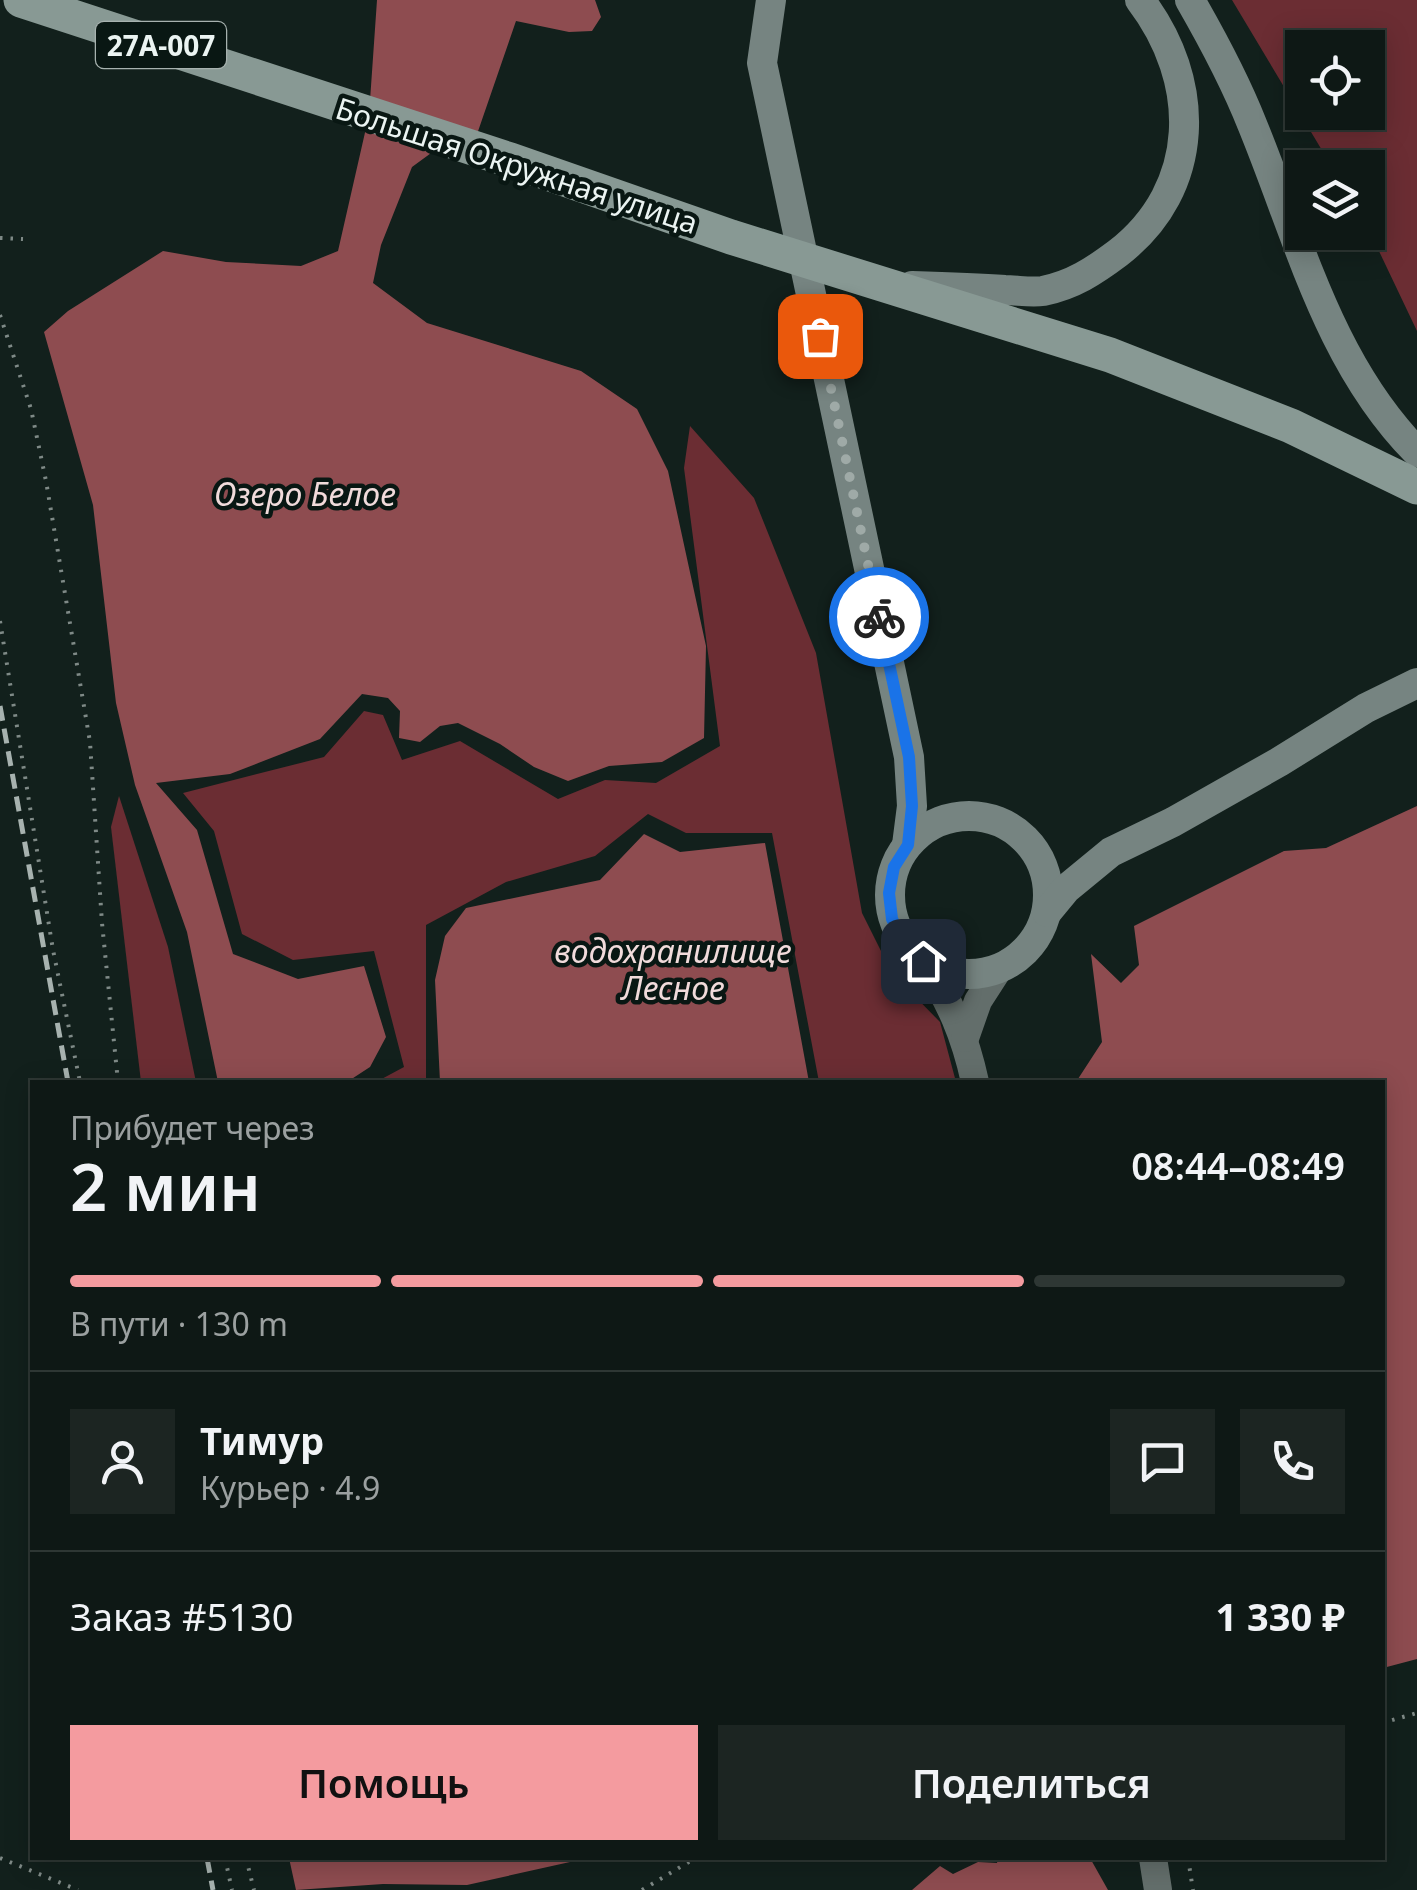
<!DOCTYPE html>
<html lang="ru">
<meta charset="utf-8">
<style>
:root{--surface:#0e1815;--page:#1c2522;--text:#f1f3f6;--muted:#9ba0a0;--line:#2e3734;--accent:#f49b9f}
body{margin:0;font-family:"Noto Sans",sans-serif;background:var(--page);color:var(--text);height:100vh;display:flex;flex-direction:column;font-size:38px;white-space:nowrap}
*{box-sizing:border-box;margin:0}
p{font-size:32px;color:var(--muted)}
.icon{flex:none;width:55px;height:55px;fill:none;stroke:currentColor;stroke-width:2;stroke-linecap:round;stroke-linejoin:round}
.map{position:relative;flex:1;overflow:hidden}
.panel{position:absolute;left:30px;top:1080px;width:1355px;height:780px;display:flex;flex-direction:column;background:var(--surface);border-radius:0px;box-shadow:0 5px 25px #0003,0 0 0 2px var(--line)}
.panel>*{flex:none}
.fabs{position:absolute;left:1285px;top:30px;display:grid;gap:20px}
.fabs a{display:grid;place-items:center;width:100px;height:100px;border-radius:0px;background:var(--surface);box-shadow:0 5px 25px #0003,0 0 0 2px var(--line);font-size:50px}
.pin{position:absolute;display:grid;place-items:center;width:85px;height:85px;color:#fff;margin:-42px;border-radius:20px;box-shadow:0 5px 15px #0006}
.courier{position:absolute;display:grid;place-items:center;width:100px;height:100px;margin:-50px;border:8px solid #1a73e8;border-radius:50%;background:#fff;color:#222;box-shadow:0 2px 12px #0007}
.headline em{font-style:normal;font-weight:600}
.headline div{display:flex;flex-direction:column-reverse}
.headline{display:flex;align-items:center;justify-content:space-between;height:170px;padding:0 40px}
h1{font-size:65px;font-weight:600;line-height:75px}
.bar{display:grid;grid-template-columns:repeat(4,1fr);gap:15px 10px;align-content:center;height:120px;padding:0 40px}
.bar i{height:12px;border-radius:8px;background:var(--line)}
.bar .active{background:var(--accent)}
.bar p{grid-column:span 4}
.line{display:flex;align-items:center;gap:25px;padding:0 40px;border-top:2px solid var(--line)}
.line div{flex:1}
.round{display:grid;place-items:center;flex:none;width:105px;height:105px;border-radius:0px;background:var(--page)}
.primary-button{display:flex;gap:20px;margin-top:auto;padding:20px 40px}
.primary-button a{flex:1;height:115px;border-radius:0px;background:var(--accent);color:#111;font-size:40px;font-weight:600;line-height:115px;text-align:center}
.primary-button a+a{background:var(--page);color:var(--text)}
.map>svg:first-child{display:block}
.forest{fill:#6b2d33;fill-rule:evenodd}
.water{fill:#8e4c50}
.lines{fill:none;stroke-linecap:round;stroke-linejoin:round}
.path{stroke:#7f8a87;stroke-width:4;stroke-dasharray:2.5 8;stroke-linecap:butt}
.secondary{stroke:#636e6b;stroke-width:28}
.primary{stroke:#768481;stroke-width:30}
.highway{stroke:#889994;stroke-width:35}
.rail{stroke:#a7b2af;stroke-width:5;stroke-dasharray:15 8;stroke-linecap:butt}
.done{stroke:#9faaa7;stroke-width:10;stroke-dasharray:0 18}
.route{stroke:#1a73e8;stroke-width:12}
.labels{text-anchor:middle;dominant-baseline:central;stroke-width:9;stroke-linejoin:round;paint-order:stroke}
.shield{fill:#091713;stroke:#a7b2af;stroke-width:2.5}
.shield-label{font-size:28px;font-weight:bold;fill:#ebf4f2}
.street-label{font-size:30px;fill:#ebf4f2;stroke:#091713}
.water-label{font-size:32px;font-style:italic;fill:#f1dbdb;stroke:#091713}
</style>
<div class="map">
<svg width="1417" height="1890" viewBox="0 0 1417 1890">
<rect width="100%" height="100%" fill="#12201c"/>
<g class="forest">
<path d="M1232,0h185v331l-49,-103v-60l-36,-1zM1302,48h66v64h-66z"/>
<polygon points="690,426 754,498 816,653 862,913 892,973 940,1022 956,1082 819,1082 772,833 686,833 648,814 595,856 506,882 426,925 426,1082 376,1082 404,1067 374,951 293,960 242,934 214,831 183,793 324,757 364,711 383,715 402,760 460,741 558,799 605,780 656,783 720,746 684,468"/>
<polygon points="119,796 168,947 196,1082 141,1082 111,827"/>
</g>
<g class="water">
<polygon points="377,0 595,0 601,17 592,31 569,32 516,21 475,140 453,137 412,167 381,245 373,283 427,323 581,371 637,409 668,471 706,646 704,738 662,762 609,766 568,781 534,767 500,744 458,723 440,726 420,742 399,738 400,711 388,698 362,694 320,739 230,774 156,783 197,830 233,954 298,979 364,966 386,1037 370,1067 347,1082 218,1082 187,932 135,785 116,703 93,505 44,332 68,311 163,251 226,262 301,266 338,251 369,115"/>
<polygon points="1417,806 1417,1659 1383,1668 1382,1082 1076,1082 1102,1042 1091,954 1121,983 1139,965 1134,926 1284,851 1326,848"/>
<polygon points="644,834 680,852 765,843 809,1082 440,1082 435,980 445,936 466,908 600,880"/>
<polygon points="289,1858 588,1858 467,1885 383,1884 296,1890"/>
<polygon points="998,1858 1090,1858 1108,1890 912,1890 940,1866 953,1874 978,1862 997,1863"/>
</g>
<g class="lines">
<g class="path">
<polyline points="0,238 23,239"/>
<polyline points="0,315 31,409 46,481 90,742 102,923 118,1082"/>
<polyline points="0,621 53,950 80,1082"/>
<polyline points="1382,1723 1417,1713"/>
<polyline points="0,1858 78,1890"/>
<polyline points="225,1858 232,1890"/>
<polyline points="246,1858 254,1890"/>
<polyline points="1188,1858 1193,1890"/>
<polyline points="642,1890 692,1860 707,1858"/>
</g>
<g class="secondary">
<path d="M923,961c27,39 42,75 52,121"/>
<polyline points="965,1038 978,1001 998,970"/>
<polyline points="1153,1858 1158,1890"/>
</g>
<g class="primary">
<polyline points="771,0 762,63 909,757 912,806 907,845"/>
<path d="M1190,0c23,40 45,81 62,124 47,114 76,238 165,328"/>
<path d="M912,286c31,1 62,2 93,4 12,0 26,3 38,1 30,-6 51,-20 75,-38 84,-65 84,-172 22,-253"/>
<circle cx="969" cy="895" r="79"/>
<polyline points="1047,912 1066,889 1111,852 1173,822 1279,762 1366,708 1417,683"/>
</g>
<polyline class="highway" points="21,0 510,160 731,237 1110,355 1291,426 1417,487"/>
<g class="rail">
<polyline points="0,706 68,1082"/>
<polyline points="207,1858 213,1890"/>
</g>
</g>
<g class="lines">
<polyline class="done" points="820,336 879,617"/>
<polyline class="route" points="879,617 909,757 912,806 908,845 894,867 889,893 892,919 904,942 923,961"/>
</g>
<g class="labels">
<rect class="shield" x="96" y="22" width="130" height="46" rx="8"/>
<g class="shield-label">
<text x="161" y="45">27А-007</text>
</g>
<g class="street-label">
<text transform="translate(517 165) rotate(18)">Большая Окружная улица</text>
</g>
<g class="water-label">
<text x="305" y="493">Озеро Белое</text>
<text x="673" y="950">водохранилище<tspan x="673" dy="37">Лесное</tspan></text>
</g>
</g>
</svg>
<div class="fabs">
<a><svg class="icon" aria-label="locate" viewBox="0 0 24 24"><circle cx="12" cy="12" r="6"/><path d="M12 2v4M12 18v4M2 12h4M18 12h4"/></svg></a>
<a><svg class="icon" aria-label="layers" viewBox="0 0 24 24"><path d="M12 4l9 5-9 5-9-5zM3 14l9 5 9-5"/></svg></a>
</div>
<div class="pin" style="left:820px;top:336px;background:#ea580c"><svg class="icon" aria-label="bag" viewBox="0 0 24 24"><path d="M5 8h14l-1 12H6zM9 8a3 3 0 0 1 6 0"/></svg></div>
<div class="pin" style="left:923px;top:961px;background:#1f2937"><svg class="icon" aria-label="home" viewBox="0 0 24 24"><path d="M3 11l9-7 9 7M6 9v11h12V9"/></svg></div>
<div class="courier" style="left:879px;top:617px"><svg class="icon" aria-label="bike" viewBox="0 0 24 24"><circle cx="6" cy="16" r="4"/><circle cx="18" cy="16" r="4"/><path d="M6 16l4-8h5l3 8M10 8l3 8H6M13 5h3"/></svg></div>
<section class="panel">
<div class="headline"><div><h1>2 мин</h1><p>Прибудет через</p></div><em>08:44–08:49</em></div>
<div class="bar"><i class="active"></i><i class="active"></i><i class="active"></i><i></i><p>В пути · 130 m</p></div>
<div class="line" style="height:180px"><a class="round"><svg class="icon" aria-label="person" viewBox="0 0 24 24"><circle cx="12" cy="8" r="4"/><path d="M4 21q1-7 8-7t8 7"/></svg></a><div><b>Тимур</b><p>Курьер · 4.9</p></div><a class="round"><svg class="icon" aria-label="chat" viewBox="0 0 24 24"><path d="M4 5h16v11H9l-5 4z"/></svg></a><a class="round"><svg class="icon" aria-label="phone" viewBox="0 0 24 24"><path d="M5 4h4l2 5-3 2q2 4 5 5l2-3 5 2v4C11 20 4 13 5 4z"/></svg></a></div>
<div class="line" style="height:130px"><div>Заказ #5130</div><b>1 330 ₽</b></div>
<div class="primary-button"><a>Помощь</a><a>Поделиться</a></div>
</section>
</div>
